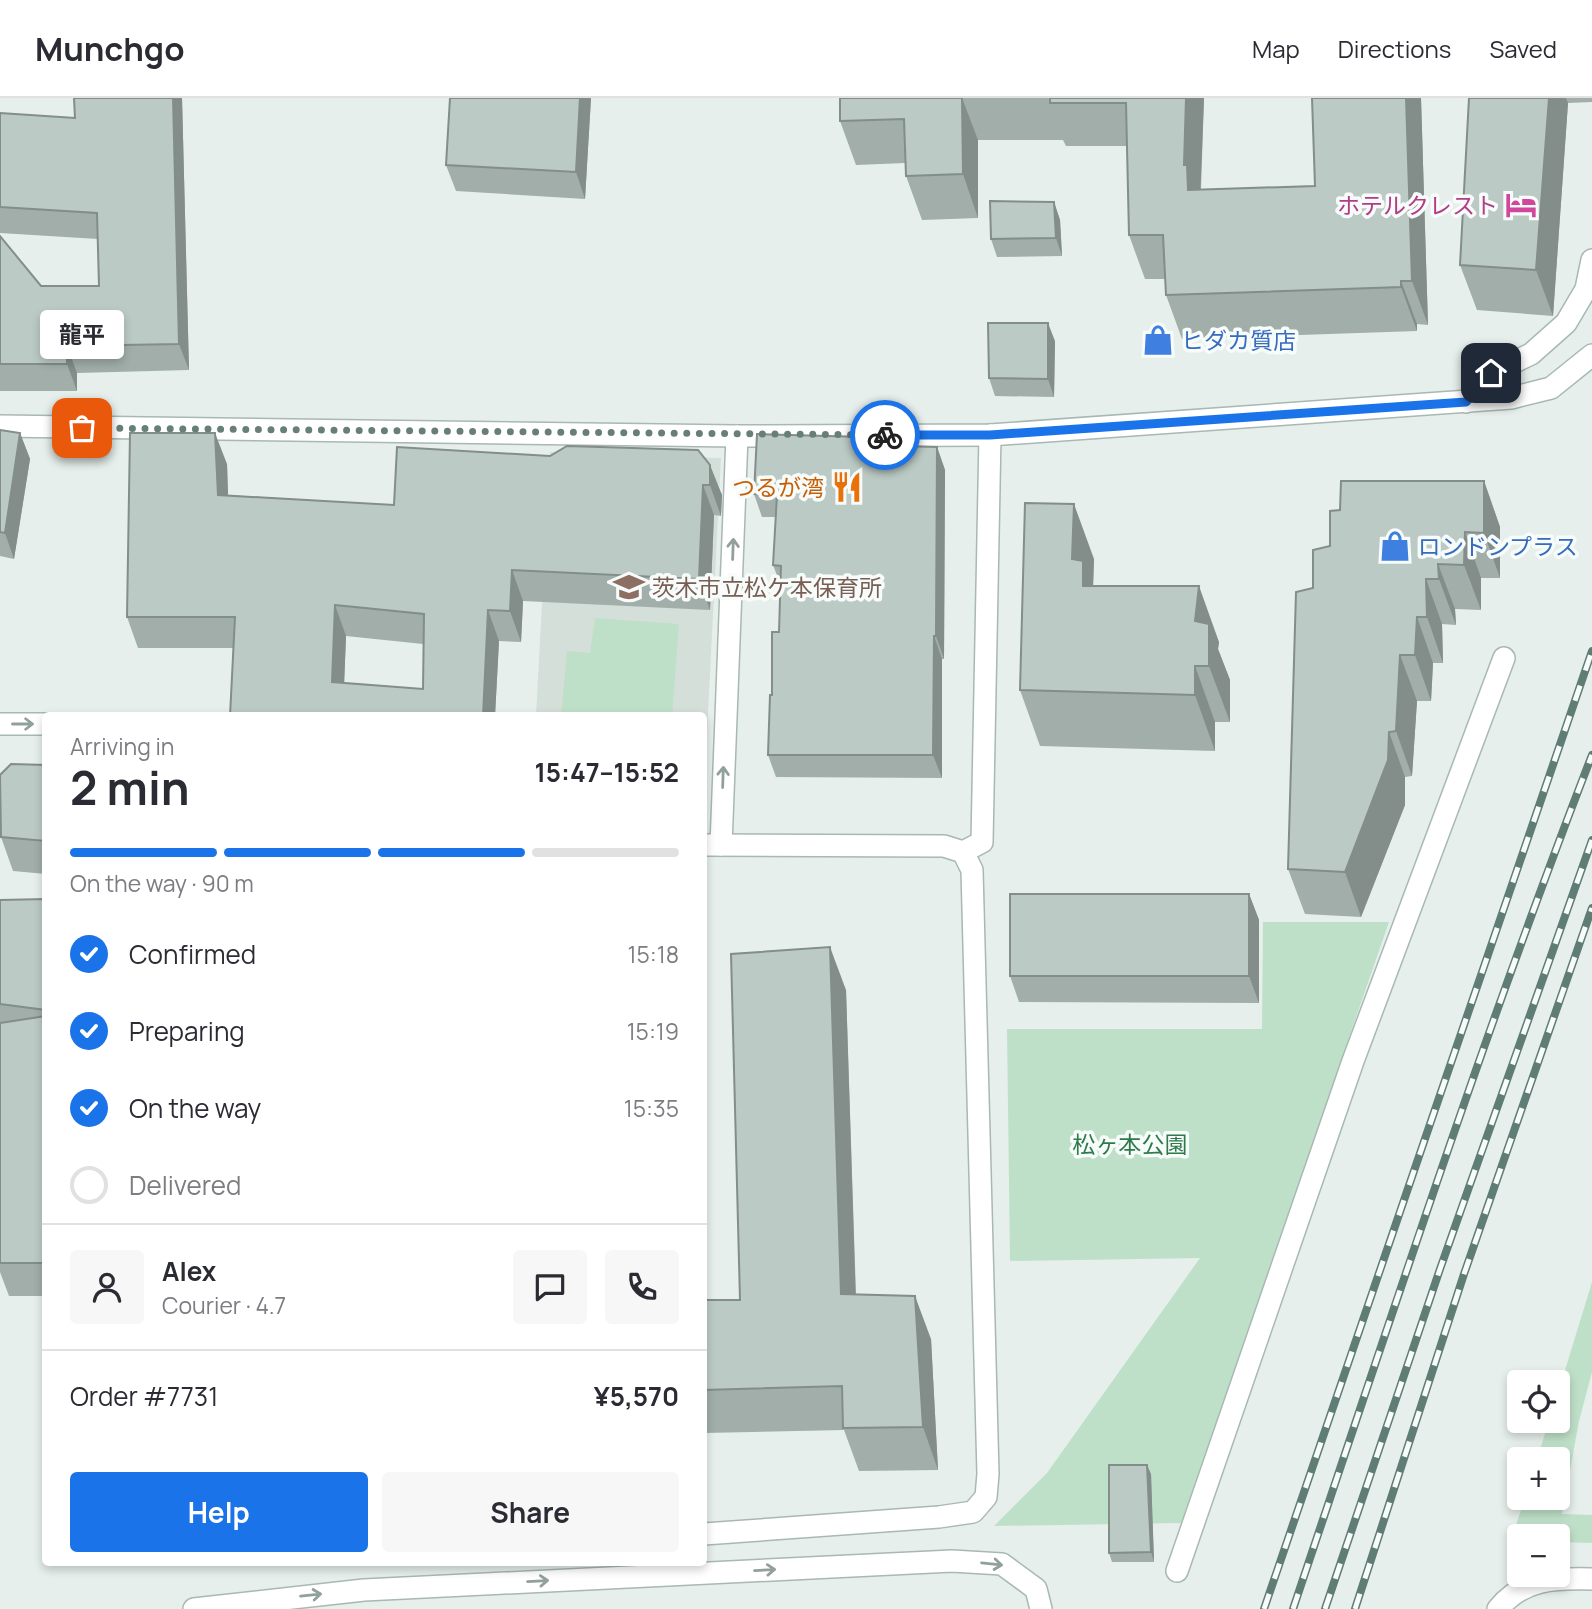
<!DOCTYPE html>
<meta charset="utf-8">
<style>
:root{--surface:#fff;--page:#f7f7f7;--text:#2b2b33;--muted:#7c7c81;--line:#e1e1e2;--accent:#1a73e8}
body{margin:0;font-family:Manrope,"Noto Sans JP",sans-serif;background:var(--page);color:var(--text);height:100vh;display:flex;flex-direction:column;font-size:26px;white-space:nowrap}
*{box-sizing:border-box;margin:0}
p{font-size:23px;color:var(--muted)}
.icon{flex:none;width:38px;height:38px;fill:none;stroke:currentColor;stroke-width:2;stroke-linecap:round;stroke-linejoin:round}
.map{position:relative;flex:1;overflow:hidden}
.details{position:absolute;left:42px;top:614px;width:665px;height:854px;display:flex;flex-direction:column;background:var(--surface);border-radius:7px;box-shadow:0 4px 10px #0003}
.details>*{flex:none}
.buttons{position:absolute;left:1507px;top:1272px;display:grid;gap:14px}
.buttons a{display:grid;place-items:center;width:63px;height:63px;border-radius:7px;background:var(--surface);box-shadow:0 4px 10px #0003;font-size:35px}
.pin{position:absolute;display:grid;place-items:center;width:60px;height:60px;color:#fff;margin:-30px;border-radius:14px;box-shadow:0 4px 10px #0006}
.courier{position:absolute;display:grid;place-items:center;width:70px;height:70px;margin:-35px;border:5px solid #1a73e8;border-radius:50%;background:#fff;color:#222;box-shadow:0 2px 9px #0007}
.bubble{position:absolute;height:49px;border-radius:7px;background:var(--surface);box-shadow:0 4px 10px #0003;font-size:23px;font-weight:700;line-height:49px;text-align:center}
.headline em{font-style:normal;font-weight:700}
.headline div{display:flex;flex-direction:column-reverse}
.headline{display:flex;align-items:center;justify-content:space-between;height:119px;padding:0 28px}
h1{font-size:46px;font-weight:700;line-height:52px}
.bar{display:grid;grid-template-columns:repeat(4,1fr);gap:10px 7px;align-content:center;height:84px;padding:0 28px}
.bar i{height:9px;border-radius:5px;background:var(--line)}
.bar .on{background:var(--accent)}
.bar p{grid-column:span 4}
.line{display:flex;align-items:center;gap:18px;padding:0 28px;border-top:2px solid var(--line)}
.line div{flex:1}
.round{display:grid;place-items:center;flex:none;width:74px;height:74px;border-radius:7px;background:var(--page)}
ol{padding:0 28px;list-style:none}
li{display:flex;align-items:center;gap:21px;height:77px}
li p{margin-inline-start:auto}
li .icon{padding:7px;border-radius:50%;background:var(--accent);color:#fff;stroke-width:4}
li:last-child{color:var(--muted)}
li i{width:38px;height:38px;border:4px solid var(--line);border-radius:50%}
.primary-button{display:flex;gap:14px;margin-top:auto;padding:14px 28px}
.primary-button a{flex:1;height:80px;border-radius:7px;background:var(--accent);color:#fff;font-size:28px;font-weight:700;line-height:80px;text-align:center}
.primary-button a+a{background:var(--page);color:var(--text)}
header{display:flex;align-items:center;gap:42px;box-sizing:border-box;height:98px;padding:0 35px;background:var(--surface);border-bottom:2px solid var(--line)}
header strong{font-size:33px}
nav{display:flex;gap:38px;margin-inline-start:auto;font-size:24px}
.map>svg:first-child{display:block}
.built{fill:#d4dfda}
.green{fill:#bfe0c8}
.lines{fill:none;stroke-linecap:round;stroke-linejoin:round}
.minor-casing{stroke:#a8b8b2;stroke-width:24}
.minor{stroke:#fff;stroke-width:21}
.rail-casing{stroke:#5f7d75;stroke-width:8}
.rail{stroke:#f7fbf9;stroke-width:5;stroke-dasharray:16;stroke-linecap:butt}
.wall{fill:#a1aea9;fill-rule:evenodd}
.shaded-wall{fill:#838d89}
.building{fill:#bbcac4;stroke:#838d89;stroke-width:2;fill-rule:evenodd}
.oneway{stroke:#92a09c}
.done{stroke:#687f78;stroke-width:7;stroke-dasharray:0 12.6}
.route{stroke:#1a73e8;stroke-width:9}
.labels{text-anchor:middle;dominant-baseline:central;stroke-width:7;stroke-linejoin:round;paint-order:stroke}
.hotel-label{font-size:23px;fill:#b23c85;stroke:#f7fbf9;text-anchor:end}
.shop-label{font-size:23px;fill:#366cbe;stroke:#f7fbf9;text-anchor:start}
.food-label{font-size:23px;fill:#c56008;stroke:#f7fbf9;text-anchor:end}
.education-label{font-size:23px;fill:#785e54;stroke:#f7fbf9;text-anchor:start}
.park-label{font-size:23px;fill:#2d7a4b;stroke:#f7fbf9}
</style>
<header>
<strong>Munchgo</strong>
<nav><a>Map</a><a>Directions</a><a>Saved</a></nav>
</header>
<div class="map">
<svg width="1592" height="1511" viewBox="0 0 1592 1511">
<rect width="100%" height="100%" fill="#e6efeb"/>
<polygon class="built" points="550,354 721,360 704,694 704,618 536,618"/>
<g class="green">
<polygon points="595,520 679,526 672,618 561,618 567,553 590,555"/>
<polygon points="1263,824 1389,824 1181,1425 994,1428 1047,1375 1200,1160 1010,1163 1007,931 1262,931"/>
<polygon points="1592,1184 1592,1274 1579,1323 1562,1416 1592,1417 1592,1445 1558,1444 1558,1438 1519,1438 1519,1442 1511,1442 1525,1400 1558,1400 1558,1362 1537,1361 1549,1323 1558,1323 1558,1295"/>
</g>
<g class="lines">
<defs>
<g id="minor">
<polyline points="1466,304 1491,275 1531,256 1566,225 1586,191 1592,162"/>
<polyline points="0,328 737,338 990,337 1511,300 1551,290 1592,257"/>
<polyline points="0,626 46,626"/>
<polyline points="704,747 944,748 963,754 972,772 988,1376 986,1399 973,1414 939,1419 704,1436"/>
<polyline points="721,747 737,338"/>
<polyline points="963,754 982,744 990,337"/>
<polyline points="1177,1473 1353,963 1504,560"/>
<polyline points="194,1511 364,1492 952,1463 1002,1466 1036,1491 1041,1511"/>
<path d="M1498,1511c25,-31 58,-31 94,-30"/>
</g>
</defs>
<use href="#minor" class="minor-casing"/>
<use href="#minor" class="minor"/>
<defs>
<g id="rail">
<polyline points="1264,1511 1592,553"/>
<path d="M1293,1511c96,-286 190,-573 299,-854"/>
<polyline points="1325,1511 1440,1171 1592,742"/>
<polyline points="1355,1511 1464,1176 1592,810"/>
</g>
</defs>
<use href="#rail" class="rail-casing"/>
<use href="#rail" class="rail"/>
</g>
<g class="wall">
<polygon points="74,0 182,0 189,272 77,275 77,293 0,293 0,138 41,188 99,188 98,141 0,135 0,15 75,20"/>
<polygon points="450,0 591,0 585,101 456,93 446,67"/>
<polygon points="840,0 1204,0 1201,92 1315,88 1421,0 1428,227 1417,226 1417,233 1182,241 1166,197 1165,181 1145,181 1129,137 1127,48 1066,48 1063,42 978,42 978,120 922,122 906,78 905,65 856,67 840,23"/>
<polygon points="1469,0 1592,0 1592,4 1568,5 1553,218 1477,212 1460,167"/>
<polygon points="1054,104 1060,122 1062,158 997,159 991,141"/>
<polygon points="1055,243 1054,299 995,298 989,280"/>
<polygon points="0,332 20,335 30,361 14,461 0,458"/>
<polygon points="865,339 868,347 937,349 945,372 944,561 942,561 942,680 776,679 768,657 772,597 779,534 781,488 773,467 776,419 762,419 754,396"/>
<path d="M698,352l24,45 -1,21 -7,-1 -4,95 -187,-9 -2,41 -22,-1 -4,75h-265l3,-68h-95l-11,-31 100,-153 1,31 166,10 156,-49zM346,538l77,8v45l-79,-6z"/>
<polygon points="1484,383 1500,429 1500,480 1481,480 1481,512 1455,511 1456,527 1442,526 1443,565 1433,565 1431,603 1417,603 1412,678 1405,679 1405,707 1361,819 1305,816 1288,771 1313,490 1330,448"/>
<polygon points="1094,461 1093,488 1219,544 1218,551 1230,582 1230,624 1215,624 1215,653 1040,648 1020,592"/>
<polygon points="46,667 46,776 13,773 1,739"/>
<polygon points="1249,796 1259,822 1259,905 1019,904 1010,878"/>
<polygon points="46,801 46,1198 9,1198 0,1174 0,802"/>
<polygon points="846,892 856,1197 931,1241 938,1372 859,1373 844,1332 704,1335 704,1202 740,1202"/>
<polygon points="1151,1376 1154,1464 1112,1464 1109,1455"/>
</g>
<g class="shaded-wall">
<polygon points="173,0 182,0 189,272 179,246"/>
<polygon points="580,0 591,0 585,101 576,74"/>
<polygon points="962,0 978,42 978,120 963,76"/>
<polygon points="1186,0 1204,0 1200,102 1188,92 1184,67"/>
<polygon points="1406,0 1421,0 1428,227 1412,183"/>
<polygon points="1549,0 1566,0 1568,5 1553,218 1536,172"/>
<polygon points="1054,104 1060,122 1062,158 1056,140"/>
<polygon points="1401,183 1417,226 1417,233 1401,189"/>
<polygon points="1048,225 1055,243 1054,299 1048,281"/>
<polygon points="67,248 77,275 77,293 67,266"/>
<polygon points="20,335 30,361 14,461 5,435"/>
<polygon points="215,335 227,366 229,427 218,397"/>
<polygon points="937,349 945,372 944,561 936,538"/>
<polygon points="710,367 722,397 721,418 710,387"/>
<polygon points="1484,383 1500,429 1500,480 1484,435"/>
<polygon points="703,387 714,417 710,512 699,481"/>
<polygon points="1074,406 1094,461 1093,491 1103,543 1072,461"/>
<polygon points="1465,434 1481,480 1481,512 1464,467"/>
<polygon points="1438,466 1455,511 1456,527 1439,481"/>
<polygon points="512,472 523,503 521,544 510,513"/>
<polygon points="1426,481 1442,526 1443,565 1427,519"/>
<polygon points="1199,488 1219,544 1218,551 1230,582 1230,624 1209,568 1195,523"/>
<polygon points="335,507 346,538 343,615 332,584"/>
<polygon points="488,512 499,543 495,618 483,618"/>
<polygon points="1417,519 1433,565 1431,603 1415,557"/>
<polygon points="934,538 942,561 942,680 933,657"/>
<polygon points="1400,557 1417,603 1412,678 1396,633"/>
<polygon points="1195,568 1215,624 1215,653 1195,597"/>
<polygon points="1389,634 1405,679 1405,707 1361,819 1345,774"/>
<polygon points="1249,796 1259,822 1259,905 1249,878"/>
<polygon points="830,849 846,892 857,1240 841,1196"/>
<polygon points="915,1198 931,1241 938,1372 923,1329"/>
<polygon points="1147,1367 1151,1376 1154,1464 1151,1454"/>
</g>
<g class="building">
<polygon points="74,0 173,0 179,246 67,248 67,266 0,266 0,138 41,188 99,188 97,115 0,109 0,15 75,20"/>
<polygon points="450,0 580,0 576,74 446,67"/>
<polygon points="840,0 962,0 963,76 906,78 904,21 840,23"/>
<polygon points="1050,0 1186,0 1184,67 1187,67 1188,92 1315,88 1312,0 1406,0 1412,183 1401,183 1401,189 1166,197 1163,137 1129,137 1126,5 1050,5"/>
<polygon points="1469,0 1549,0 1536,172 1460,167"/>
<polygon points="990,103 1054,104 1056,140 991,141"/>
<polygon points="988,225 1048,225 1048,281 989,280"/>
<polygon points="0,332 20,335 5,435 0,434"/>
<path d="M130,335h85l3,62 176,10 3,-58 153,9 17,-10 131,4 12,15v20h-7l-4,94 -187,-9 -2,41 -22,-1 -5,106h-253l5,-99h-108zM335,507l89,9 -1,75 -91,-7z"/>
<polygon points="757,336 865,339 865,347 937,349 936,538 934,538 933,657 768,657 770,597 772,597 772,534 779,534 781,468 773,467 777,397 754,396"/>
<polygon points="1341,383 1484,383 1484,435 1465,434 1464,467 1438,466 1439,481 1426,481 1427,519 1417,519 1415,557 1400,557 1396,633 1389,634 1388,662 1345,774 1288,771 1296,494 1313,490 1313,452 1330,448 1330,413 1340,412"/>
<polygon points="1025,405 1074,406 1072,461 1083,463 1083,488 1199,488 1195,523 1209,526 1209,568 1195,568 1195,597 1020,592"/>
<polygon points="11,666 46,667 46,743 1,739 0,677"/>
<rect x="1010" y="796" width="239" height="82"/>
<polygon points="46,801 46,912 0,906 0,802"/>
<polygon points="830,849 841,1196 915,1198 923,1329 843,1330 842,1288 704,1292 704,1202 740,1202 731,856"/>
<polygon points="46,918 46,1165 0,1165 0,925"/>
<polygon points="1109,1367 1147,1367 1151,1454 1109,1455"/>
</g>
<defs><path id="oneway-shaft" d="M-6 0H5M1.5-3L5.5 0L1.5 3" fill="none" stroke-width="1.6" stroke-linecap="round" stroke-linejoin="round" transform="scale(1.75)"/></defs>
<g class="oneway">
<use href="#oneway-shaft" transform="translate(733 451) rotate(-88)"/>
<use href="#oneway-shaft" transform="translate(23 626)"/>
<use href="#oneway-shaft" transform="translate(723 679) rotate(-88)"/>
<use href="#oneway-shaft" transform="translate(992 1466) rotate(6)"/>
<use href="#oneway-shaft" transform="translate(765 1472) rotate(-3)"/>
<use href="#oneway-shaft" transform="translate(538 1483) rotate(-3)"/>
<use href="#oneway-shaft" transform="translate(311 1497) rotate(-6)"/>
</g>
<g class="lines">
<polyline class="done" points="82,330 885,337"/>
<polyline class="route" points="885,337 990,337 1466,304 1491,275"/>
</g>
<defs>
<symbol id="hotel-bare" viewBox="-9 -9 18 18"><path d="M-6-4.5h1.5V1H6V5H4.5V3h-9V5H-6ZM-4 0a1.8 1.8 0 1 1 3.6 0ZM.5 0V-2.5h3Q6-2.5 6 0Z" fill="#d1479c" stroke="#f7fbf9" stroke-width="2.5" paint-order="stroke"/></symbol>
<symbol id="shop-bare" viewBox="-9 -9 18 18"><path d="M-5-2.5h2.3a2.7 3.5 0 0 1 5.4 0H5L5.5 6h-11ZM-1.5-2.5h3a1.5 2.3 0 0 0-3 0Z" fill="#3f7fe0" stroke="#f7fbf9" stroke-width="2.5" paint-order="stroke"/></symbol>
<symbol id="restaurant-bare" viewBox="-9 -9 18 18"><path d="M-5-6h1v4h1v-4h1v4h1v-4h1v5L-1.5 .5V6h-2V.5L-5-1ZM5-6V6H3V1.5H1.5Q1.5-4 5-6Z" fill="#e8710a" stroke="#f7fbf9" stroke-width="2.5" paint-order="stroke"/></symbol>
<symbol id="school-bare" viewBox="-9 -9 18 18"><path d="M0-5L7-2L0 1L-7-2ZM-4 1L0 2.5L4 1V4Q0 6-4 4Z" fill="#8d6e63" stroke="#f7fbf9" stroke-width="2.5" paint-order="stroke"/></symbol>
</defs>
<g fill-rule="evenodd">
<use href="#hotel-bare" x="1499" y="85" width="44" height="44"/>
<use href="#shop-bare" x="1136" y="220" width="44" height="44"/>
<use href="#restaurant-bare" x="825" y="367" width="44" height="44"/>
<use href="#shop-bare" x="1373" y="426" width="44" height="44"/>
<use href="#school-bare" x="607" y="467" width="44" height="44"/>
</g>
<g class="labels">
<g class="hotel-label">
<text x="1498" y="107">ホテルクレスト</text>
</g>
<g class="shop-label">
<text x="1181" y="242">ヒダカ質店</text>
<text x="1418" y="448">ロンドンプラス</text>
</g>
<g class="food-label">
<text x="824" y="389">つるが湾</text>
</g>
<g class="education-label">
<text x="652" y="489">茨木市立松ケ本保育所</text>
</g>
<g class="park-label">
<text x="1130" y="1046">松ヶ本公園</text>
</g>
</g>
</svg>
<div class="buttons">
<a><svg class="icon" aria-label="locate" viewBox="0 0 24 24"><circle cx="12" cy="12" r="6"/><path d="M12 2v4M12 18v4M2 12h4M18 12h4"/></svg></a>
<a>+</a>
<a>−</a>
</div>
<div class="pin" style="left:82px;top:330px;background:#ea580c"><svg class="icon" aria-label="bag" viewBox="0 0 24 24"><path d="M5 8h14l-1 12H6zM9 8a3 3 0 0 1 6 0"/></svg></div>
<div class="pin" style="left:1491px;top:275px;background:#1f2937"><svg class="icon" aria-label="home" viewBox="0 0 24 24"><path d="M3 11l9-7 9 7M6 9v11h12V9"/></svg></div>
<div class="courier" style="left:885px;top:337px"><svg class="icon" aria-label="bike" viewBox="0 0 24 24"><circle cx="6" cy="16" r="4"/><circle cx="18" cy="16" r="4"/><path d="M6 16l4-8h5l3 8M10 8l3 8H6M13 5h3"/></svg></div>
<div class="bubble" style="left:40px;top:212px;width:84px">龍平</div>
<section class="details">
<div class="headline"><div><h1>2 min</h1><p>Arriving in</p></div><em>15:47–15:52</em></div>
<div class="bar"><i class="on"></i><i class="on"></i><i class="on"></i><i></i><p>On the way · 90 m</p></div>
<ol>
<li><svg class="icon" aria-label="check" viewBox="0 0 24 24"><path d="M5 12l5 5 9-10"/></svg>Confirmed<p>15:18</p></li>
<li><svg class="icon" aria-label="check" viewBox="0 0 24 24"><path d="M5 12l5 5 9-10"/></svg>Preparing<p>15:19</p></li>
<li><svg class="icon" aria-label="check" viewBox="0 0 24 24"><path d="M5 12l5 5 9-10"/></svg>On the way<p>15:35</p></li>
<li><i></i>Delivered</li>
</ol>
<div class="line" style="height:126px"><a class="round"><svg class="icon" aria-label="person" viewBox="0 0 24 24"><circle cx="12" cy="8" r="4"/><path d="M4 21q1-7 8-7t8 7"/></svg></a><div><b>Alex</b><p>Courier · 4.7</p></div><a class="round"><svg class="icon" aria-label="chat" viewBox="0 0 24 24"><path d="M4 5h16v11H9l-5 4z"/></svg></a><a class="round"><svg class="icon" aria-label="phone" viewBox="0 0 24 24"><path d="M5 4h4l2 5-3 2q2 4 5 5l2-3 5 2v4C11 20 4 13 5 4z"/></svg></a></div>
<div class="line" style="height:91px"><div>Order #7731</div><b>¥5,570</b></div>
<div class="primary-button"><a>Help</a><a>Share</a></div>
</section>
</div>
